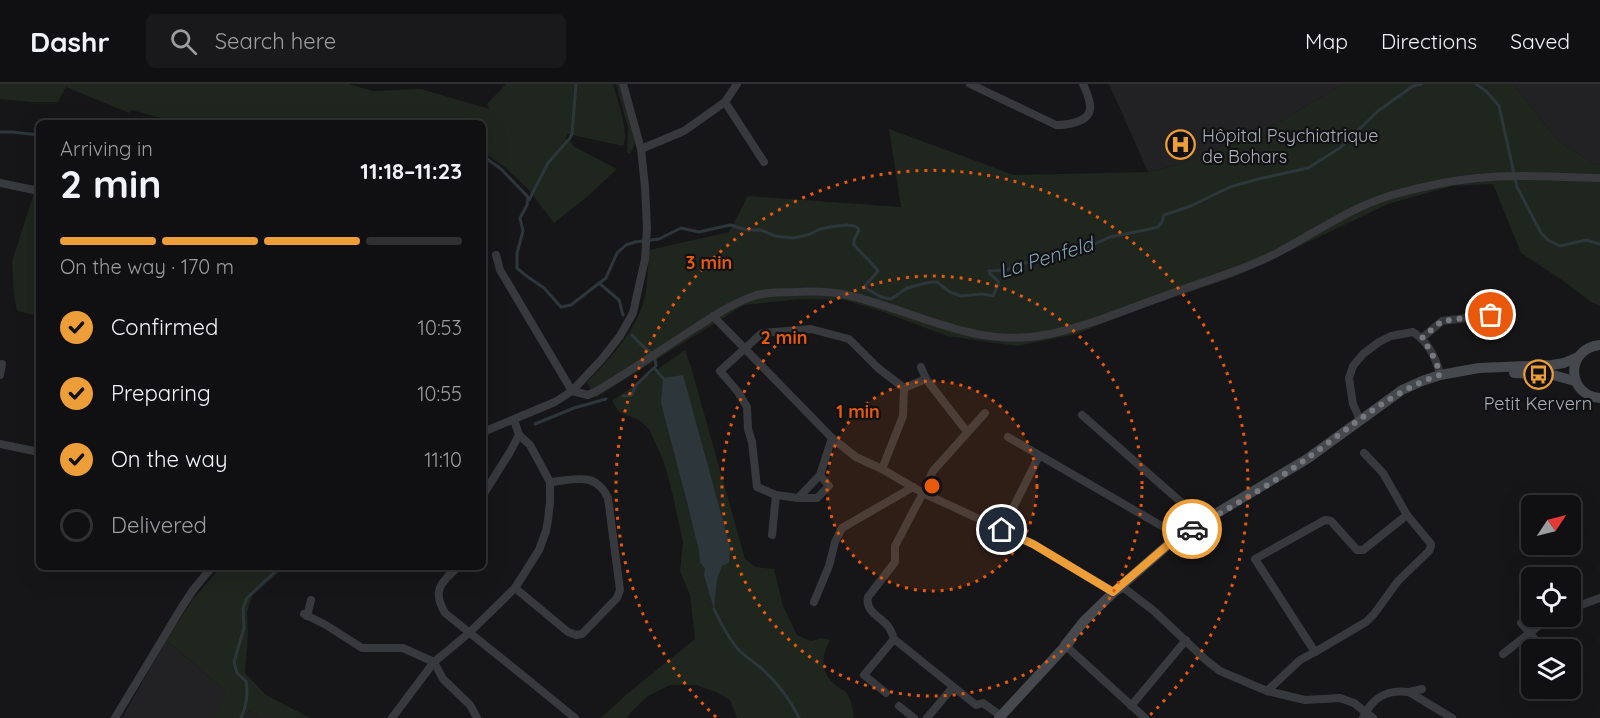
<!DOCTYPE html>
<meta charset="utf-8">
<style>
:root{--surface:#101012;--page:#19191b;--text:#f1f3f6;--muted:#9c9d9f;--line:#303032;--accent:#ed9e39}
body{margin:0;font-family:Quicksand,sans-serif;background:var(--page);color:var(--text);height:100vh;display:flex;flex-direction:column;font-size:22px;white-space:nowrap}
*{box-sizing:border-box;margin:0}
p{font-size:20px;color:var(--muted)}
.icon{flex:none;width:33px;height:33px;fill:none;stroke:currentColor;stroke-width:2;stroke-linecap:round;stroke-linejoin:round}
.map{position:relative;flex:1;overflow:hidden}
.drawer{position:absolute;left:36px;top:36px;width:450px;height:450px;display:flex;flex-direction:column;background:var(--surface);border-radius:9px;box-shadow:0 6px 24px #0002,0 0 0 2px var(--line)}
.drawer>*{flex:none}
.needle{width:39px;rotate:55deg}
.tools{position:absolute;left:1521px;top:411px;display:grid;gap:12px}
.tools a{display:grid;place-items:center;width:60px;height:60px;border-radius:9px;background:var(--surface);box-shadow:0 6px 24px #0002,0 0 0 2px var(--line);font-size:30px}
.pin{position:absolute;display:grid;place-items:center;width:51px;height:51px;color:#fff;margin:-26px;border:3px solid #fff;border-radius:50%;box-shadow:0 2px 6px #0007}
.courier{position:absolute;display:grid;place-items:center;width:60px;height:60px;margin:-30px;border:4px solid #ed9e39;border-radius:50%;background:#fff;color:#222;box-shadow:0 2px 8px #0007}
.head em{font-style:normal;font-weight:700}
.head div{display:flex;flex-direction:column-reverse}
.head{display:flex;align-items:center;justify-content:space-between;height:102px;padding:0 24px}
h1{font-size:39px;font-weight:700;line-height:45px}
.bar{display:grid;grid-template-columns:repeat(4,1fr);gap:9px 6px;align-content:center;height:72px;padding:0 24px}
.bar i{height:8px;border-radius:4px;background:var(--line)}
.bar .selected{background:var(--accent)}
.bar p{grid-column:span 4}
ol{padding:0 24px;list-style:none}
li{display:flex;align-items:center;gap:18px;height:66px}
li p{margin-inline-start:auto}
li .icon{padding:6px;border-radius:50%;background:var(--accent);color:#111;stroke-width:4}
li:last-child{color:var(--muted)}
li i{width:33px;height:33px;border:3px solid var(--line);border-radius:50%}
header{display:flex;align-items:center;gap:36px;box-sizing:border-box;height:84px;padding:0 30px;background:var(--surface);border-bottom:2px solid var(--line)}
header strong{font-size:28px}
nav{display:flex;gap:33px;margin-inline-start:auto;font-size:21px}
.search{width:420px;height:54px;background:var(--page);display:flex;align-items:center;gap:15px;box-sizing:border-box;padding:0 21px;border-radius:9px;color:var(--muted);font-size:22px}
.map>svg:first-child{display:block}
.built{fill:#222225}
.green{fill:#1e261e}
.water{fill:#2c363b}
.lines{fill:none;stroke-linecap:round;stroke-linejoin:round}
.stream{stroke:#2c363b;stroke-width:3}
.street{stroke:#37393d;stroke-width:8}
.secondary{stroke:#45484d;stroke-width:10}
.done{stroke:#75797f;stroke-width:6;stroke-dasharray:0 10.8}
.route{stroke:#ed9e39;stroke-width:8}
.ring{fill:none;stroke:#e8590c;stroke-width:3;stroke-dasharray:3 6}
.labels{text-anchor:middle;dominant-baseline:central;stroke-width:4.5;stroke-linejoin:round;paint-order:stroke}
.poi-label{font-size:18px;fill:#a8afb7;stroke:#111113;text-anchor:start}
.water-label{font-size:20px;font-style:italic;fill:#809fb1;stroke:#111113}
.centre{fill:#e8590c;stroke:#111113;stroke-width:3}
.ring-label{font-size:18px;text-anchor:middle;font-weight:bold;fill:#e8590c;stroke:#111113;stroke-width:4.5;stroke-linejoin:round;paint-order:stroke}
</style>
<header>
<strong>Dashr</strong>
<div class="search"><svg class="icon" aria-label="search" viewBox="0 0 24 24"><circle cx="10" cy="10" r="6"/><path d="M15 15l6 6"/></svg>Search here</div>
<nav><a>Map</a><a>Directions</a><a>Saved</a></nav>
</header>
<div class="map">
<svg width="1600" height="634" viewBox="0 0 1600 634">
<rect width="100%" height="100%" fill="#161618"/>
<g class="built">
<polygon points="1109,0 1344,0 1274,41 1177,81 1148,88"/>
<polygon points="1513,0 1600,0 1600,81 1592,79 1558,57"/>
<polygon points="166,556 248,626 262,634 122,634"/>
</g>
<g class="green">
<path d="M0,0h348l25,7 48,-2 68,20 -2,-5 19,-20h107c4,15 17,49 10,62l-55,-12 -3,5 6,3 2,4 44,23 -29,27 -34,27 -25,-33 -23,-22 -23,-16v-29h-318l1,-4 -35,-9 -2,3 -63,-26 -8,15h-27l-31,-3z"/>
<polygon points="616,0 619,0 632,46 635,59 630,70 627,68 628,44"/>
<path d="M1344,0h169l45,57 34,22 8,2v141l-9,-4 -29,-22 -41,-27 -28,-69 -41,2 -64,18 -151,72 -112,38 -48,20 -60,12 -70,-10 -69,-26 -33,-10 -44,-1 -57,6 -149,93 -8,-16c24,-24 49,-51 58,-85 3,-15 3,-32 4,-47l80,-18 19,-36 153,11 -12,-78 125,46 134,-3 29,-7 97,-40z"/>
<polygon points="38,97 39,97 39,232 17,227 14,211 12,177"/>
<path d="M685,266l6,17 54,192 10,8 19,2 9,37 14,29 14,6 10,-3 9,2c-8,17 -11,28 3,43 3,4 8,5 12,8 6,6 8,19 9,27h-117l-7,-18 -14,-8 -20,-7h-26l-22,11 -16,15 -5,7h-26l27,-25 67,-54 -5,-44 -10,-24 3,-29 -13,-59 -7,-23 -14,-31 -10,-9 -20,-8 -7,-11z"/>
<polygon points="221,483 285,483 252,512 247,528 248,550 245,589 266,611 310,634 262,634 248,626 244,634 215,634 226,607 166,556 193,515"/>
</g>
<polygon class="water" points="683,291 730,462 729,479 722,482 717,495 714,525 704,491 705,485 700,478 699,467 689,426 661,319 663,294"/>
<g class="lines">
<g class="stream">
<polyline points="1476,0 1486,7 1499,22 1517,103 1541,149 1548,156 1560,162 1586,156 1600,160"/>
<polyline points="0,48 12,48 39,51"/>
<polyline points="483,72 501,85 528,113 527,121 520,134 523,147 517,169 517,184 525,191 544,204 561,223 571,221 606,194 617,169 626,161 635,158 659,155 681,144 699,148 730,141 747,146 761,146 775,152 793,154 808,151 820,145 830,143 846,141 854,142 858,144 859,146 854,156 854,161 874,182 878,187 864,203 881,213 891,215 907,204 930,198 937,198 950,208 961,212 982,210 993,212 998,201 998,197 990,190 989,187 990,187 1007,186 1014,181 1036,177 1084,165 1110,153 1150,145 1158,143 1162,138 1164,131 1191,122 1230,103 1258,95 1308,84 1340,64 1378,27 1413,2 1422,0"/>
<polyline points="529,116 548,79 570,54 572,50 576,0"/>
<polyline points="599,199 619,216 623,231"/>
<polyline points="655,285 663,294"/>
<path d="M623,312l9,-1 3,-9 21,-20c-1,-12 -5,-13 -13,-20 -4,-3 -7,-7 -11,-11"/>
<polyline points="535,340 574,324 606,315"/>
<path d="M714,525c7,14 14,29 24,40 6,7 15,12 22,18 16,14 30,32 39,51"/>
<path d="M241,634c6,-13 7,-23 5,-37l-9,-8 -3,-11 10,-34 -1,-20 4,-10 33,-31"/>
</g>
<g class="street">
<path d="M970,0l86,41c11,0 33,-3 34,-16 1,-9 -4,-18 -7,-25"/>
<polyline points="725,18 764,78"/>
<polyline points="641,65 684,47 725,18 737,0"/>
<polyline points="0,99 39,107"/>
<polyline points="496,171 500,186 572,307"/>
<polyline points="713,232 832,354 856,373 882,385 923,409 1033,460 1114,508 1124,504 1154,527 1207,577 1220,587 1267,607 1305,616 1340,614 1354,619 1373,634"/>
<polyline points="1422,254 1442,237 1491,231"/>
<polyline points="921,283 926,295"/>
<polyline points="0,291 2,280"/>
<polyline points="904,304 926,295 964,344"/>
<path d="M572,307l16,4 7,-3c35,-20 67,-43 100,-64 19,-12 39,-26 62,-33 12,-3 24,-3 37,-3 18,-1 36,-1 53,3 70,16 128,55 203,39 41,-9 78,-25 117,-39 37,-14 75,-24 110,-42 38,-20 74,-46 115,-58 28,-8 56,-14 85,-17 40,-4 82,-1 123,0"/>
<path d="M985,329l-52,58 -10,22 -28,53v16l-27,35c-3,14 11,19 19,28 4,4 5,9 7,14l82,66 7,-2 18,13"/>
<polyline points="1082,331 1182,419 1195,443"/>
<path d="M1360,336l-7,-16 -4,-26 4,-12 10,-12 16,-12 12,-6 22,-4c15,10 23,25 27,43"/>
<polyline points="483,348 555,318 572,307 602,275 620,252 633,229 645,175 647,144 645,103 641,65 623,0"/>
<polyline points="1008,353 1172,448 1177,453"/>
<polyline points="832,354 820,391 798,414 776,411 757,403 752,358 748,345 747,323 738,308 720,287 762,249 811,245 849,255 878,284 904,304 903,332 882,385"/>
<polyline points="0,360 39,368"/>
<polyline points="483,411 510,368 519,351 514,336"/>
<polyline points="798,414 817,414 829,402 820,391"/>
<polyline points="1002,446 1039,372"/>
<polyline points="772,451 776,411"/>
<path d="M458,483c-18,16 -26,24 -13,46l86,69 44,36"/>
<path d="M515,504l53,44 8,3 6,-1 35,-36 3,-8 -12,-92c-13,-27 -33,-18 -58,-16"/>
<polyline points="814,518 829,482 835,458 842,444 913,403"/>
<polyline points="1570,525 1600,514"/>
<polyline points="304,530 326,541 362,564 403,564 434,578 443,595 470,621 477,634"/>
<polyline points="307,532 311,516"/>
<polyline points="1521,539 1544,566"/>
<polyline points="1065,561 1145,634"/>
<polyline points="1315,568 1366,538 1374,530 1398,497 1429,467 1431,462 1431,460 1407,431 1383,389 1364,369"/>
<polyline points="1503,570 1551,532"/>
<polyline points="1267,607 1300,576 1315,568 1255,475 1325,436 1331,437 1357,466 1363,466 1407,431"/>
<polyline points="1409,608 1422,605"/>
<polyline points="886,609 864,591 894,555"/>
<polyline points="899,622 914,634"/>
<polyline points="1131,622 1186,556"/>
<polyline points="115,634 180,526 193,506 212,483"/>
<polyline points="392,634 434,578 469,549 515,504 539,466 546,447 548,436 550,418 550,398 530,361 519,351"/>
<polyline points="927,634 953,603"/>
<path d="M1363,634c9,-20 23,-29 46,-26l43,26"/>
</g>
<g class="secondary">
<path d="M1600,261c-35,4 -34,50 0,53"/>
<polyline points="1514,289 1553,291 1575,297"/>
<polyline points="1065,561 1084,537 1114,508 1177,453 1307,375 1402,306 1422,297 1440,291 1479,284 1552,281 1564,279 1578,273"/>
<polyline points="999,634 1070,557"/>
</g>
</g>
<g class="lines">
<path class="done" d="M1192,445c40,-22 81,-46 117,-72 42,-30 82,-66 131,-82 -3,-14 -10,-25 -18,-37l20,-17 49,-6"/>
<polyline class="route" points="1002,446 1033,460 1113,508 1177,453 1192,445"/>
</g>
<circle cx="932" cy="402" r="105" fill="#e8590c" fill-opacity=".12"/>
<g class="ring">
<circle cx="932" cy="402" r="105"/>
<circle cx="932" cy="402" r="210"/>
<path d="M716 633A316 316 0 1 1 1148 633"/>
</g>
<defs>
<symbol id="hospital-ring" viewBox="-11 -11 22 22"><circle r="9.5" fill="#111113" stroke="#ed9e39" stroke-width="1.5"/><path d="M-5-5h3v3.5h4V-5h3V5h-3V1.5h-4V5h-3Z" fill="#ed9e39"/></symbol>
<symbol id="bus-ring" viewBox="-11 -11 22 22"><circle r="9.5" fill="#111113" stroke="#ed9e39" stroke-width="1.5"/><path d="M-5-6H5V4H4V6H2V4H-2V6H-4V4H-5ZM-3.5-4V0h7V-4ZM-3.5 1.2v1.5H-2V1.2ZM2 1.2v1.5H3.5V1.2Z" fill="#ed9e39"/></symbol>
</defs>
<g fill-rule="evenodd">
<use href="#hospital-ring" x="1164" y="44" width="33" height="33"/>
<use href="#bus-ring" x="1522" y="274" width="33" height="33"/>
</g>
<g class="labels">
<g class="poi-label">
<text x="1202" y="51">Hôpital Psychiatrique<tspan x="1202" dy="21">de Bohars</tspan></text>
<text x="1538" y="319" text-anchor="middle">Petit Kervern</text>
</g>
<g class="water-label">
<text transform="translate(1046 173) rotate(-17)">La Penfeld</text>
</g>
</g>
<circle cx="932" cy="402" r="9" class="centre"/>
<g class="ring-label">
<text x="709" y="185">3 min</text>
<text x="784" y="260">2 min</text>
<text x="858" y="334">1 min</text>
</g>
</svg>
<div class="tools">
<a><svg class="needle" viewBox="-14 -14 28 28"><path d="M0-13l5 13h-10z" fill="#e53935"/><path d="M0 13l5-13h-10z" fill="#9c9d9f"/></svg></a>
<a><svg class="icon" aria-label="locate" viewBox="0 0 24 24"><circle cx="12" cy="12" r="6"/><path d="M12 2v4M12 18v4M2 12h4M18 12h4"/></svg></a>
<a><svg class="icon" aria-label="layers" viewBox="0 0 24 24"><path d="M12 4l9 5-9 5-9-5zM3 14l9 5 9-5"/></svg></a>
</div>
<div class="pin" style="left:1491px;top:231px;background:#ea580c"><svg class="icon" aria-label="bag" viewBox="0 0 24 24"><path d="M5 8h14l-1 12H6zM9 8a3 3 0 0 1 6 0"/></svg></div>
<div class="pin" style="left:1002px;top:446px;background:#1f2937"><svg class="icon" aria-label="home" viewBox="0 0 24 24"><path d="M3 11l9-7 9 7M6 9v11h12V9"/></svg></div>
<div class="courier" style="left:1192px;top:445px"><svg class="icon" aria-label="car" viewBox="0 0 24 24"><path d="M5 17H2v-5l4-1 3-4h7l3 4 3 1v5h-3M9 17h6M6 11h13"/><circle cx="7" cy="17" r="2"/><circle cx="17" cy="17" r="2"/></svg></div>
<section class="drawer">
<div class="head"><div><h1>2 min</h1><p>Arriving in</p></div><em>11:18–11:23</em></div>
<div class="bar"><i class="selected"></i><i class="selected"></i><i class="selected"></i><i></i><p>On the way · 170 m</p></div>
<ol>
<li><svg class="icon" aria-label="check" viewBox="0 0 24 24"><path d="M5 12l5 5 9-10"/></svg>Confirmed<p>10:53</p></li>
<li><svg class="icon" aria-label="check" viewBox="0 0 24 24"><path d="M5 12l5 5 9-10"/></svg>Preparing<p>10:55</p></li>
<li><svg class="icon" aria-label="check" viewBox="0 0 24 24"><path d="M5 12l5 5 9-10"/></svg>On the way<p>11:10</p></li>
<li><i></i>Delivered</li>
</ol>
</section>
</div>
